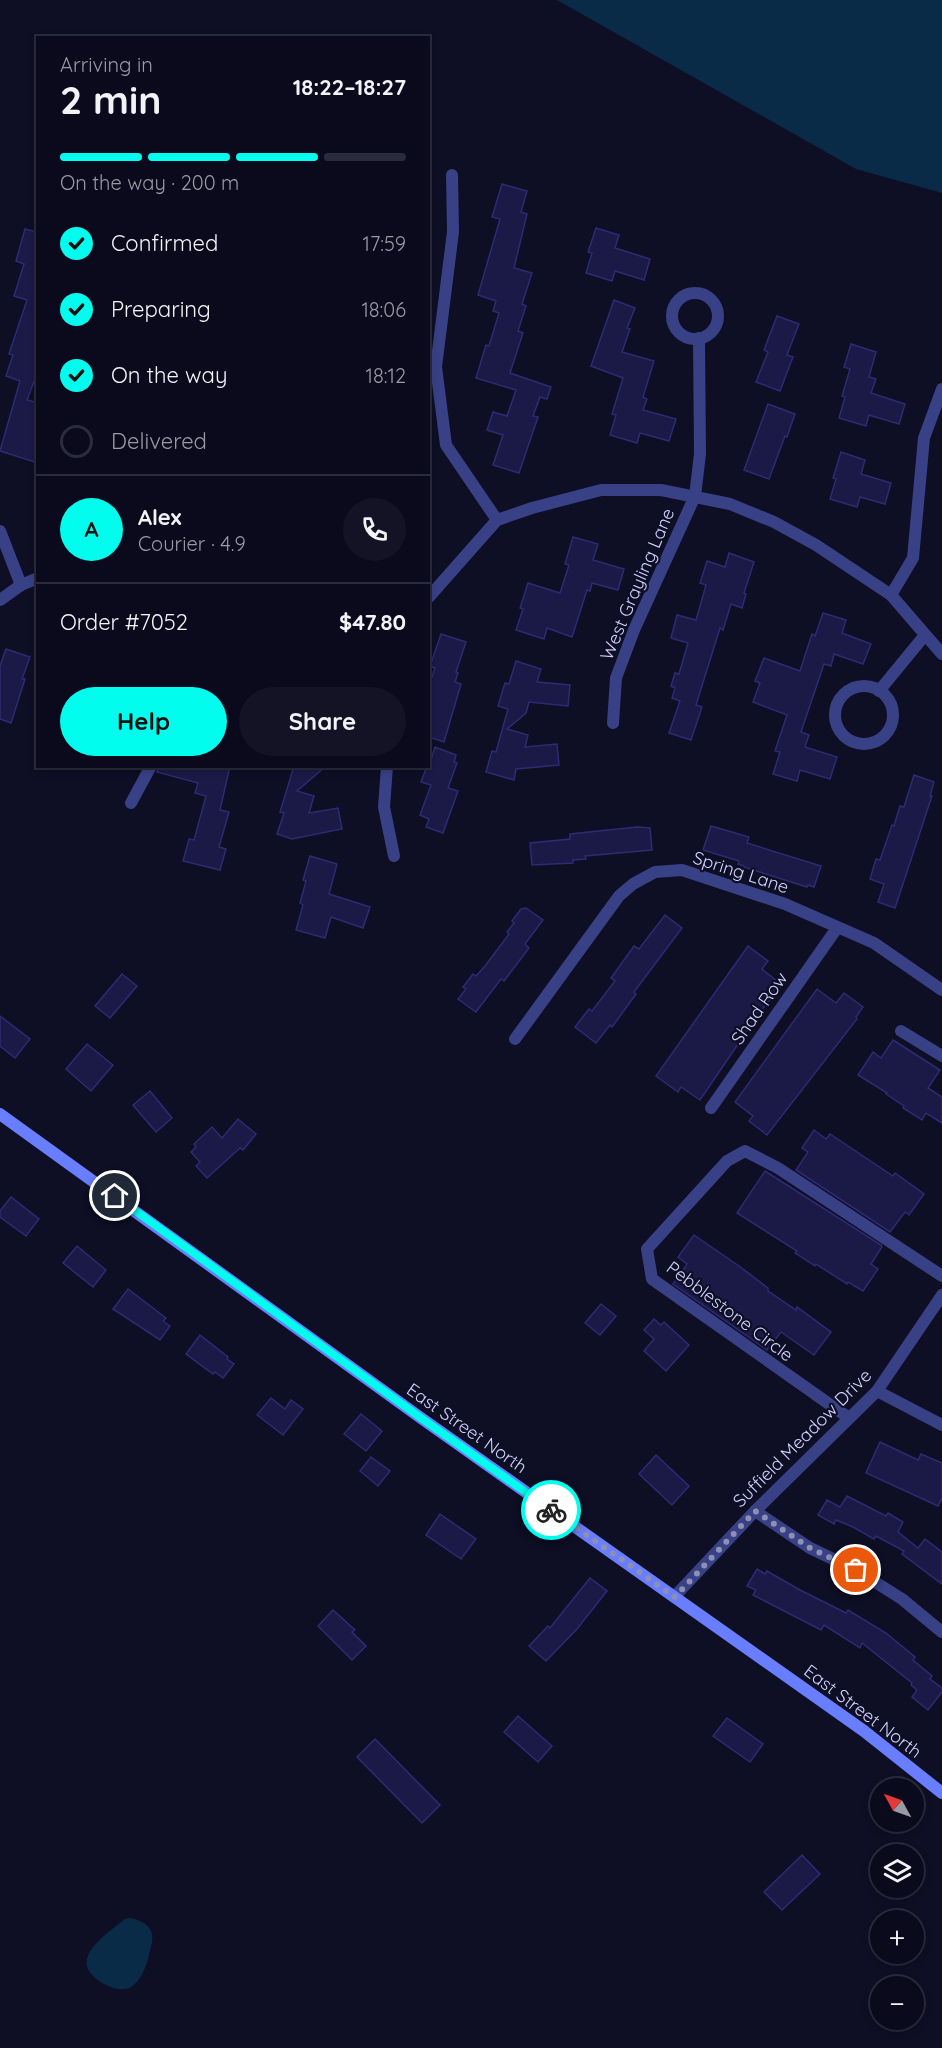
<!DOCTYPE html>
<meta charset="utf-8">
<style>
:root{--surface:#0a0a1c;--page:#131325;--text:#f1f3f6;--muted:#999aa3;--line:#2a2b3b;--accent:#00fded}
body{margin:0;font-family:Quicksand,sans-serif;background:var(--page);color:var(--text);height:100vh;display:flex;flex-direction:column;font-size:22px;white-space:nowrap}
*{box-sizing:border-box;margin:0}
p{font-size:20px;color:var(--muted)}
.icon{flex:none;width:33px;height:33px;fill:none;stroke:currentColor;stroke-width:2;stroke-linecap:round;stroke-linejoin:round}
.map{position:relative;flex:1;overflow:hidden}
.side{position:absolute;left:36px;top:36px;width:394px;height:732px;display:flex;flex-direction:column;background:var(--surface);border-radius:0px;box-shadow:0 3px 9px #0003,0 0 0 2px var(--line)}
.side>*{flex:none}
.needle{width:39px;rotate:310deg}
.controls{position:absolute;left:870px;top:1778px;display:grid;gap:12px}
.controls a{display:grid;place-items:center;width:54px;height:54px;border-radius:50%;background:var(--surface);box-shadow:0 3px 9px #0003,0 0 0 2px var(--line);font-size:30px}
.pin{position:absolute;display:grid;place-items:center;width:51px;height:51px;color:#fff;margin:-26px;border:3px solid #fff;border-radius:50%;box-shadow:0 2px 6px #0007}
.courier{position:absolute;display:grid;place-items:center;width:60px;height:60px;margin:-30px;border:4px solid #00fded;border-radius:50%;background:#fff;color:#222;box-shadow:0 2px 8px #0007}
.head em{font-style:normal;font-weight:700}
.head div{display:flex;flex-direction:column-reverse}
.head{display:flex;align-items:center;justify-content:space-between;height:102px;padding:0 24px}
h1{font-size:39px;font-weight:700;line-height:45px}
.bar{display:grid;grid-template-columns:repeat(4,1fr);gap:9px 6px;align-content:center;height:72px;padding:0 24px}
.bar i{height:8px;border-radius:4px;background:var(--line)}
.bar .active{background:var(--accent)}
.bar p{grid-column:span 4}
.line{display:flex;align-items:center;gap:15px;padding:0 24px;border-top:2px solid var(--line)}
.line div{flex:1}
.round{display:grid;place-items:center;flex:none;width:63px;height:63px;border-radius:32px;background:var(--page)}
ol{padding:0 24px;list-style:none}
li{display:flex;align-items:center;gap:18px;height:66px}
li p{margin-inline-start:auto}
li .icon{padding:6px;border-radius:50%;background:var(--accent);color:#111;stroke-width:4}
li:last-child{color:var(--muted)}
li i{width:33px;height:33px;border:3px solid var(--line);border-radius:50%}
.primary-button{display:flex;gap:12px;margin-top:auto;padding:12px 24px}
.primary-button a{flex:1;height:69px;border-radius:36px;background:var(--accent);color:#111;font-size:24px;font-weight:700;line-height:69px;text-align:center}
.primary-button a+a{background:var(--page);color:var(--text)}
.map>svg:first-child{display:block}
.water{fill:#0a2b47}
.building{fill:#1b1946;stroke:#2d2b73;stroke-width:1.5}
.lines{fill:none;stroke-linecap:round;stroke-linejoin:round}
.street{stroke:#384185;stroke-width:12}
.secondary{stroke:#697eff;stroke-width:12}
.done{stroke:#8d8fb3;stroke-width:6;stroke-dasharray:0 10.8}
.route{stroke:#00fded;stroke-width:8}
.labels{text-anchor:middle;dominant-baseline:central;stroke-width:4.5;stroke-linejoin:round;paint-order:stroke}
.street-label{font-size:18px;fill:#d2d4ff;stroke:#0e0e25}
</style>
<div class="map">
<svg width="942" height="2048" viewBox="0 0 942 2048">
<rect width="100%" height="100%" fill="#0e0e25"/>
<g class="water">
<polygon points="557,0 942,0 942,193 856,169"/>
<path d="M130,1918c13,2 25,10 22,24 -3,14 -7,36 -21,45 -14,9 -49,-11 -44,-28 4,-16 26,-30 38,-40z"/>
</g>
<g class="building">
<polygon points="502,184 527,191 521,212 527,214 514,268 532,273 522,304 526,306 518,331 523,333 510,373 551,387 547,399 540,397 533,416 538,417 519,473 493,465 503,435 487,430 493,412 507,416 516,390 476,378 486,345 489,346 499,313 493,311 496,301 478,295 500,219 492,217"/>
<polygon points="596,228 619,235 615,248 650,259 644,280 615,271 612,281 586,273 592,253 588,252"/>
<polygon points="25,229 38,232 38,371 27,400 38,403 38,463 0,451 20,381 6,376 13,355 9,354 27,300 14,296 24,264 16,261"/>
<polygon points="614,300 635,308 627,328 630,329 622,352 654,361 643,397 647,399 643,410 676,419 669,441 640,433 637,443 610,435 616,415 612,414 623,378 591,366"/>
<polygon points="777,316 799,324 787,355 793,357 780,391 756,382 768,352 764,350"/>
<polygon points="851,344 876,352 869,377 876,379 871,393 905,404 899,424 869,415 866,426 839,418 845,397 842,396 850,369 844,367"/>
<polygon points="768,404 795,414 787,437 785,436 769,479 744,470"/>
<polygon points="841,452 865,460 861,474 891,483 885,504 860,497 857,507 830,499 836,479 833,478"/>
<polygon points="573,537 598,544 593,560 624,569 618,590 592,583 590,591 587,590 572,637 547,628 544,639 516,630 523,609 520,608 528,583 560,593 569,565 565,564"/>
<polygon points="729,553 754,562 744,593 746,594 742,608 731,604 723,630 720,628 696,705 702,707 691,740 669,733 680,701 672,698 675,688 671,686 675,673 679,674 688,643 671,638 677,615 696,620 706,585 700,583 707,561 725,567"/>
<polygon points="823,613 846,620 842,633 871,644 863,664 834,654 831,666 824,664 801,732 809,735 805,747 837,757 830,779 800,770 797,781 773,774 780,752 775,751 787,715 753,702 760,683 755,681 764,658 800,671 812,634 815,636"/>
<polygon points="441,634 466,642 456,672 458,673 455,682 461,684 444,742 429,737 429,686 435,668 430,666"/>
<polygon points="6,649 30,657 22,679 25,679 11,723 0,719 0,666"/>
<polygon points="516,661 541,669 537,682 570,685 568,706 529,702 526,713 507,729 528,735 525,747 557,744 559,765 516,769 514,780 486,772 492,751 496,752 508,709 498,706 505,683 509,684"/>
<polygon points="435,747 456,755 454,762 457,763 448,788 458,791 443,833 426,827 429,819 420,815 431,785 421,782 427,766 429,766"/>
<polygon points="159,766 230,766 220,810 229,812 219,847 226,849 220,870 183,861 189,839 194,840 206,796 195,793 198,783 157,772"/>
<polygon points="294,766 326,766 297,791 314,796 309,813 338,808 342,829 292,839 277,834 284,813 280,812"/>
<polygon points="914,775 934,782 930,796 932,796 895,908 878,902 884,884 870,879 876,859 880,860 892,825 894,826 900,806 904,807"/>
<polygon points="711,826 749,837 747,843 821,866 814,887 808,885 807,887 744,867 744,866 738,864 739,861 703,850"/>
<polygon points="637,827 650,828 652,850 585,856 586,859 573,860 573,863 532,865 530,843 570,839 570,834"/>
<polygon points="310,856 337,864 329,894 370,907 363,928 331,917 325,938 296,930 303,905 300,903 306,881 303,880"/>
<polygon points="526,908 543,920 525,944 529,948 504,981 501,979 476,1012 458,999 466,989 463,987 473,974 476,976 485,966 509,934 507,932 514,923 512,921 521,909"/>
<polygon points="665,915 682,928 634,992 636,994 612,1027 610,1025 596,1043 575,1027 589,1009 592,1011 615,981 611,978 634,946 639,949"/>
<polygon points="748,946 768,961 762,969 782,985 760,1012 761,1013 750,1029 749,1028 700,1100 681,1087 678,1092 656,1076"/>
<polygon points="122,974 137,986 110,1018 95,1006"/>
<polygon points="817,989 836,1003 844,993 863,1007 856,1017 857,1019 767,1135 749,1121 753,1116 735,1102"/>
<polygon points="0,1016 30,1039 15,1058 0,1046"/>
<polygon points="893,1040 940,1070 928,1088 942,1097 942,1123 926,1113 922,1120 903,1108 904,1106 886,1094 887,1093 858,1075 873,1052 881,1058"/>
<polygon points="87,1044 113,1065 91,1091 66,1069"/>
<polygon points="150,1091 172,1118 156,1132 133,1105"/>
<polygon points="238,1119 256,1134 243,1150 240,1148 207,1178 196,1166 200,1162 191,1152 196,1147 194,1144 212,1127 222,1138"/>
<polygon points="814,1130 826,1139 830,1134 893,1176 895,1173 924,1194 909,1215 905,1212 890,1232 796,1170 808,1152 802,1148"/>
<polygon points="765,1171 881,1245 882,1247 871,1264 878,1269 863,1291 848,1282 847,1284 816,1264 815,1266 795,1253 797,1251 737,1213"/>
<polygon points="11,1197 39,1219 26,1236 0,1217 0,1211"/>
<polygon points="694,1235 739,1266 768,1288 768,1291 796,1310 797,1307 831,1332 814,1355 781,1332 767,1350 673,1284 687,1264 678,1257"/>
<polygon points="77,1246 106,1270 93,1287 63,1263"/>
<polygon points="128,1289 166,1318 163,1321 170,1326 160,1340 113,1309"/>
<polygon points="601,1304 616,1316 600,1335 585,1323"/>
<polygon points="654,1319 661,1325 664,1322 689,1345 666,1371 644,1351 654,1339 644,1330"/>
<polygon points="200,1335 228,1357 227,1359 234,1364 223,1378 215,1372 213,1374 186,1354"/>
<polygon points="271,1398 285,1409 291,1400 303,1409 283,1435 257,1415"/>
<polygon points="361,1414 382,1431 366,1451 344,1434"/>
<polygon points="880,1442 918,1460 921,1454 942,1463 942,1498 938,1506 866,1473"/>
<polygon points="656,1455 689,1486 672,1505 639,1474"/>
<polygon points="371,1457 390,1471 378,1486 360,1471"/>
<polygon points="847,1496 886,1516 888,1513 903,1522 898,1532 918,1548 925,1539 942,1552 942,1584 902,1554 904,1551 876,1536 874,1539 853,1527 836,1520 834,1524 818,1515 827,1500 840,1507"/>
<polygon points="440,1514 476,1539 461,1559 426,1535"/>
<polygon points="757,1569 765,1574 767,1571 800,1590 846,1613 848,1610 886,1633 915,1657 913,1660 932,1676 930,1679 942,1688 942,1692 928,1710 912,1697 917,1690 911,1685 912,1683 862,1643 860,1648 824,1625 821,1630 753,1595 756,1590 747,1586"/>
<polygon points="590,1578 607,1591 577,1629 546,1661 529,1646 548,1626 550,1628"/>
<polygon points="333,1610 355,1630 352,1632 366,1646 352,1660 318,1626"/>
<polygon points="518,1716 552,1746 538,1762 504,1732"/>
<polygon points="727,1718 763,1744 750,1762 713,1736"/>
<polygon points="375,1739 440,1805 422,1823 357,1757"/>
<polygon points="802,1855 820,1874 782,1910 764,1892"/>
</g>
<g class="lines">
<g class="street">
<polyline points="452,175 453,232 436,367 446,445 497,520"/>
<circle cx="695" cy="316" r="23"/>
<polyline points="0,531 21,585"/>
<polyline points="891,595 913,558 924,438 942,389"/>
<polyline points="429,597 497,520 532,508 601,490 661,490 730,504 774,522 816,545 891,595 942,654"/>
<polyline points="0,600 21,585 38,578"/>
<circle cx="864" cy="715" r="29"/>
<polyline points="879,691 925,635"/>
<polyline points="613,723 616,678 634,630 695,496 700,454 699,338"/>
<polyline points="387,766 384,807 394,856"/>
<polyline points="131,803 151,766"/>
<polyline points="901,1031 942,1056"/>
<polyline points="515,1039 619,896 633,884 655,872 682,870 785,904 874,943 942,990"/>
<polyline points="711,1108 837,928"/>
<polyline points="877,1391 942,1425"/>
<polyline points="849,1418 652,1279 647,1249 727,1161 745,1151 778,1168 942,1276"/>
<polyline points="755,1511 810,1548 856,1570 902,1599 942,1632"/>
<polyline points="674,1597 755,1511 877,1391 942,1295"/>
</g>
<polyline class="secondary" points="0,1114 421,1418 864,1731 942,1793"/>
</g>
<g class="lines">
<polyline class="done" points="551,1510 675,1597 755,1511 810,1548 856,1570"/>
<polyline class="route" points="115,1196 421,1418 551,1510"/>
</g>
<g class="labels">
<g class="street-label">
<text transform="translate(637 584) rotate(-67)">West Grayling Lane</text>
<text transform="translate(741 872) rotate(18)">Spring Lane</text>
<text transform="translate(759 1008) rotate(-55)">Shad Row</text>
<text transform="translate(730 1311) rotate(37)">Pebblestone Circle</text>
<text transform="translate(467 1428) rotate(35)">East Street North</text>
<text transform="translate(802 1438) rotate(-45)">Suffield Meadow Drive</text>
<text transform="translate(863 1711) rotate(37)">East Street North</text>
</g>
</g>
</svg>
<div class="controls">
<a><svg class="needle" viewBox="-14 -14 28 28"><path d="M0-13l5 13h-10z" fill="#e53935"/><path d="M0 13l5-13h-10z" fill="#999aa3"/></svg></a>
<a><svg class="icon" aria-label="layers" viewBox="0 0 24 24"><path d="M12 4l9 5-9 5-9-5zM3 14l9 5 9-5"/></svg></a>
<a>+</a>
<a>−</a>
</div>
<div class="pin" style="left:856px;top:1570px;background:#ea580c"><svg class="icon" aria-label="bag" viewBox="0 0 24 24"><path d="M5 8h14l-1 12H6zM9 8a3 3 0 0 1 6 0"/></svg></div>
<div class="pin" style="left:115px;top:1196px;background:#1f2937"><svg class="icon" aria-label="home" viewBox="0 0 24 24"><path d="M3 11l9-7 9 7M6 9v11h12V9"/></svg></div>
<div class="courier" style="left:551px;top:1510px"><svg class="icon" aria-label="bike" viewBox="0 0 24 24"><circle cx="6" cy="16" r="4"/><circle cx="18" cy="16" r="4"/><path d="M6 16l4-8h5l3 8M10 8l3 8H6M13 5h3"/></svg></div>
<section class="side">
<div class="head"><div><h1>2 min</h1><p>Arriving in</p></div><em>18:22–18:27</em></div>
<div class="bar"><i class="active"></i><i class="active"></i><i class="active"></i><i></i><p>On the way · 200 m</p></div>
<ol>
<li><svg class="icon" aria-label="check" viewBox="0 0 24 24"><path d="M5 12l5 5 9-10"/></svg>Confirmed<p>17:59</p></li>
<li><svg class="icon" aria-label="check" viewBox="0 0 24 24"><path d="M5 12l5 5 9-10"/></svg>Preparing<p>18:06</p></li>
<li><svg class="icon" aria-label="check" viewBox="0 0 24 24"><path d="M5 12l5 5 9-10"/></svg>On the way<p>18:12</p></li>
<li><i></i>Delivered</li>
</ol>
<div class="line" style="height:108px"><b class="round" style="background:var(--accent);color:#111">A</b><div><b>Alex</b><p>Courier · 4.9</p></div><a class="round"><svg class="icon" aria-label="phone" viewBox="0 0 24 24"><path d="M5 4h4l2 5-3 2q2 4 5 5l2-3 5 2v4C11 20 4 13 5 4z"/></svg></a></div>
<div class="line" style="height:78px"><div>Order #7052</div><b>$47.80</b></div>
<div class="primary-button"><a>Help</a><a>Share</a></div>
</section>
</div>
